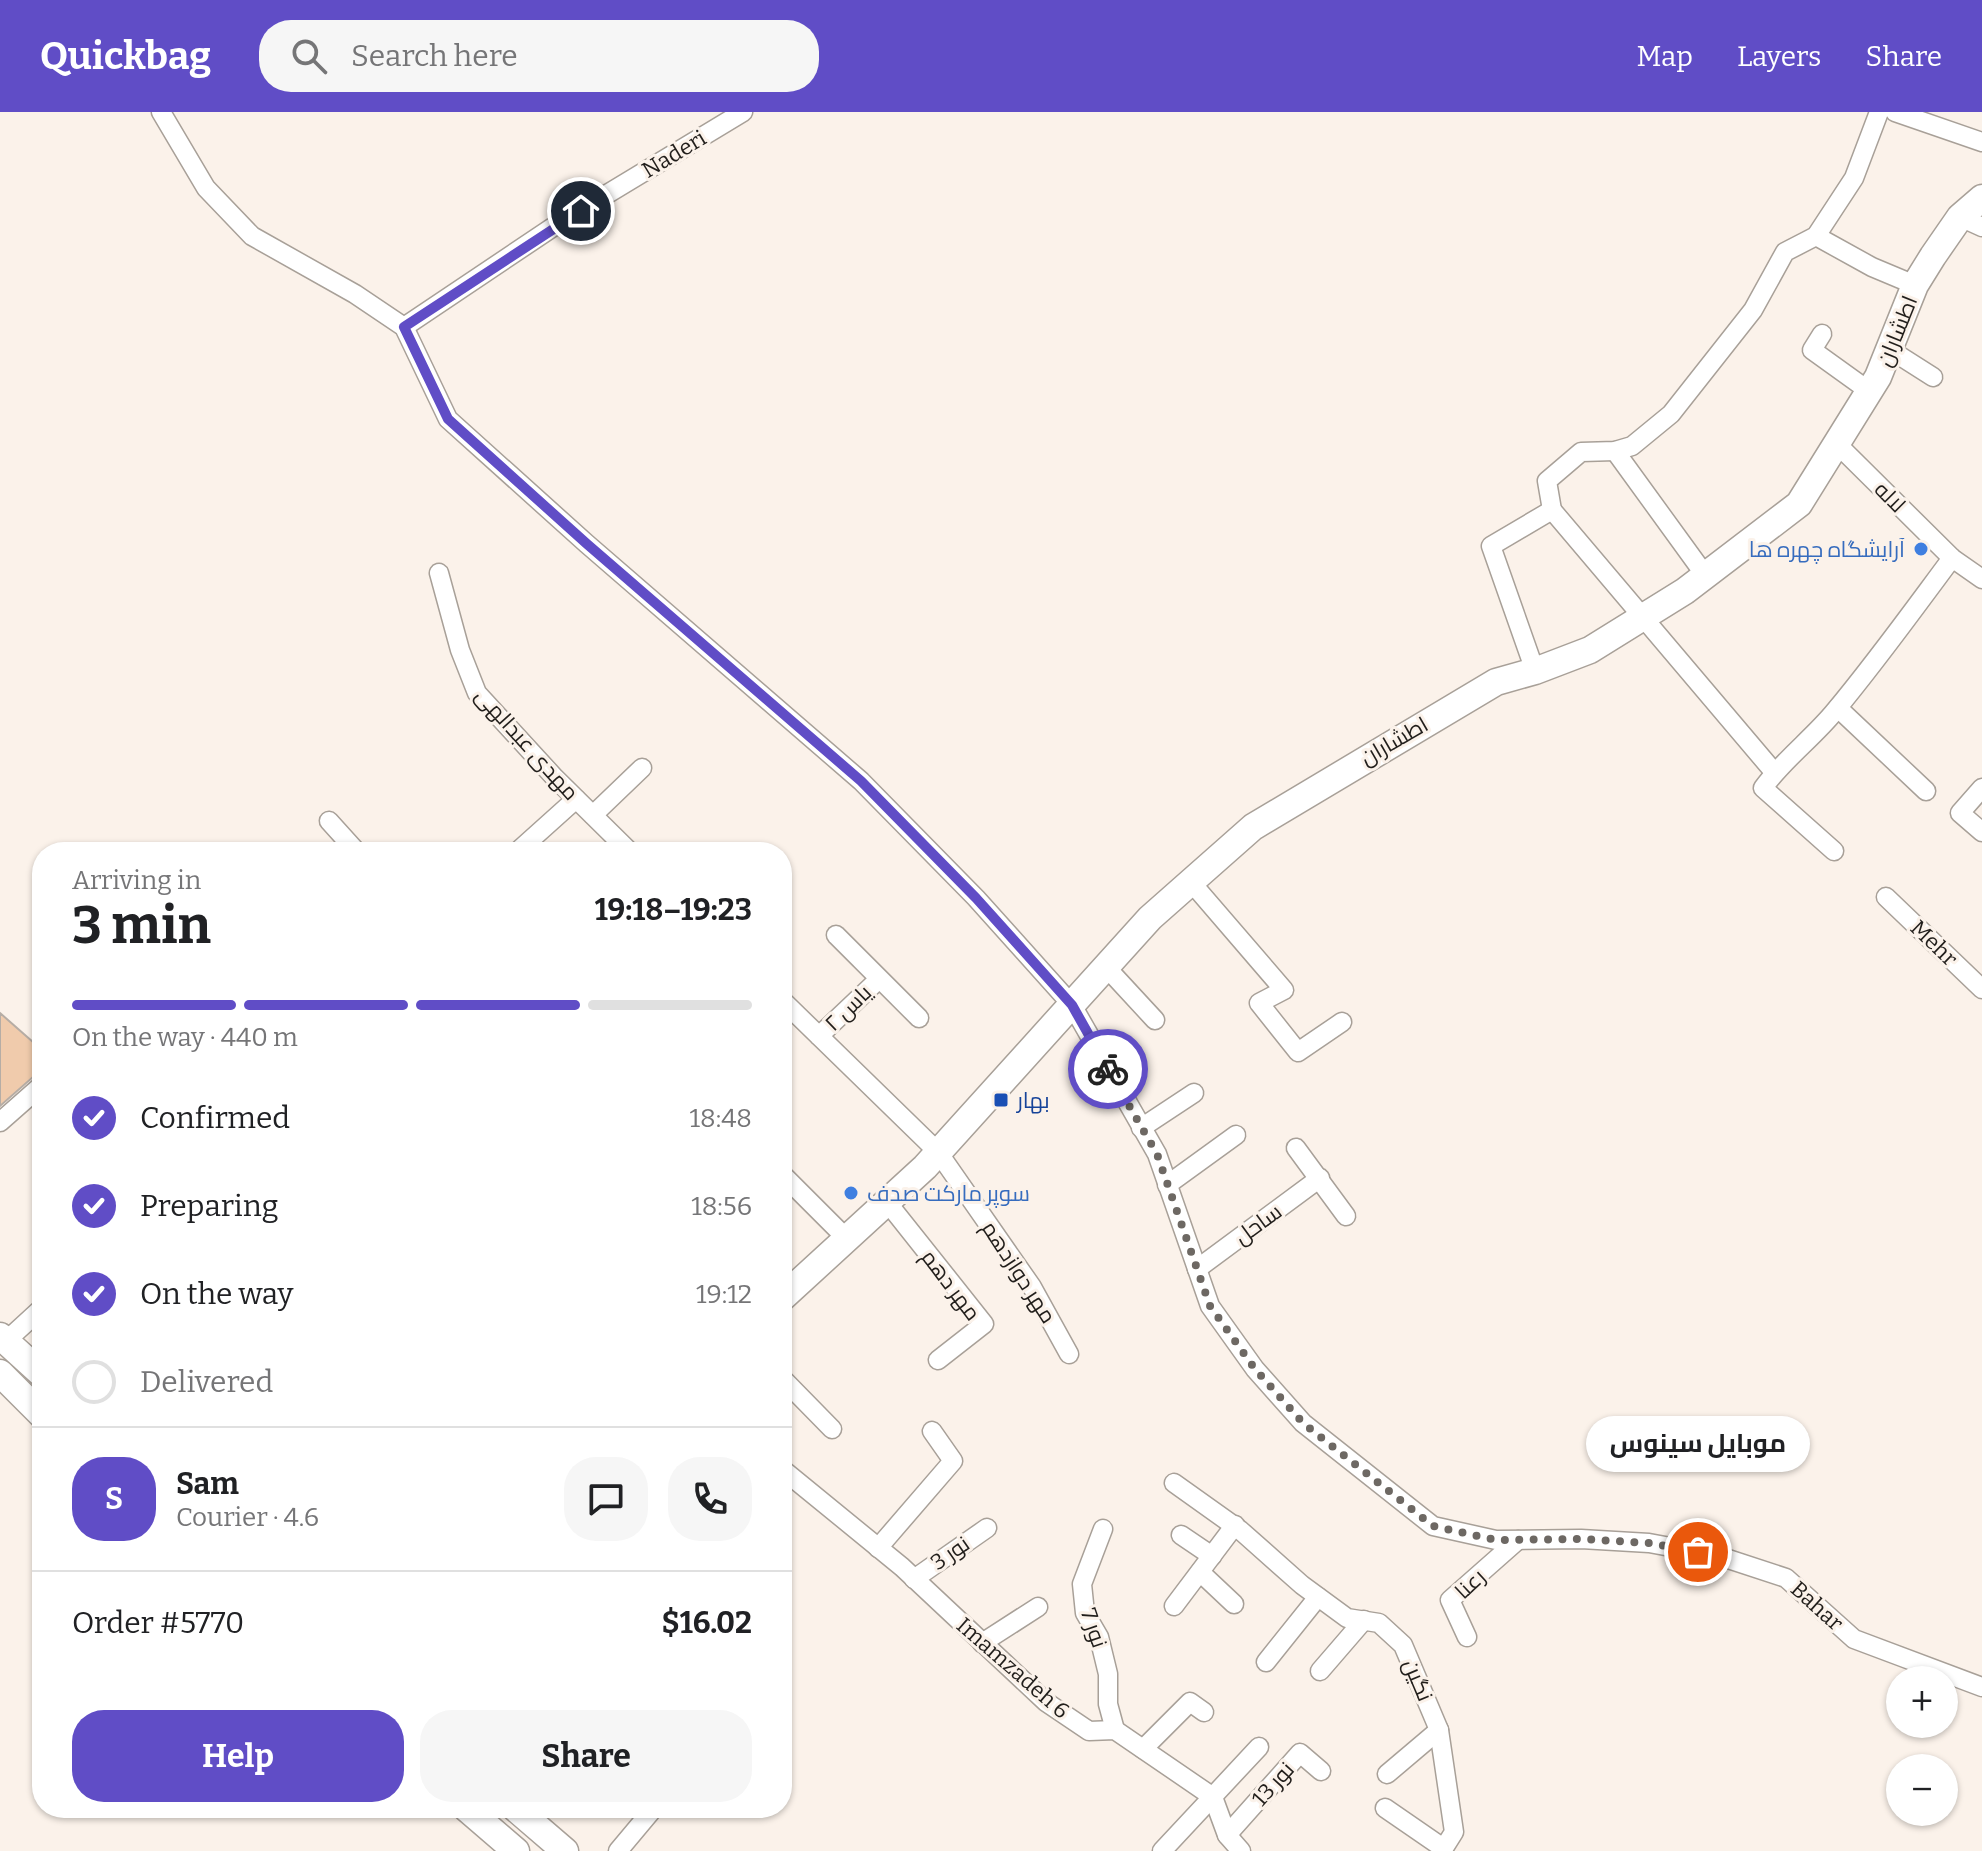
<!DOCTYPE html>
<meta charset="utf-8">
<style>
:root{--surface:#fff;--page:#f6f6f6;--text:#202124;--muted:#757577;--line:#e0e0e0;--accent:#604dc6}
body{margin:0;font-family:Bitter,Cairo,serif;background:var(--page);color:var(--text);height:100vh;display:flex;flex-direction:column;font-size:30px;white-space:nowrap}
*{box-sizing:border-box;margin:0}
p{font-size:26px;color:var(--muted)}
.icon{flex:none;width:44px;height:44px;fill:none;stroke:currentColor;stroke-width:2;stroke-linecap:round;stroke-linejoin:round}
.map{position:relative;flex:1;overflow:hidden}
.side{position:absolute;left:32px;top:730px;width:760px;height:976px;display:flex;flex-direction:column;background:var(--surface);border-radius:32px;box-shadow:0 2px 6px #0004}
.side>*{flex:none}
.controls{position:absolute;left:1886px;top:1554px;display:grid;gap:16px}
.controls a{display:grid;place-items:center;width:72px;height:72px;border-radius:50%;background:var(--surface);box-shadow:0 2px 6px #0004;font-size:40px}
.pin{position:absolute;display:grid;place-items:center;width:68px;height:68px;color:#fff;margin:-34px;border:4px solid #fff;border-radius:50%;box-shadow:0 2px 8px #0007}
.courier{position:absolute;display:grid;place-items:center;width:80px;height:80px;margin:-40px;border:6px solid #604dc6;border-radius:50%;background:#fff;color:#222;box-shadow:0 2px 10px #0007}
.bubble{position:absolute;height:56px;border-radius:28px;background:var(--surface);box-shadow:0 2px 6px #0004;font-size:26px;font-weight:700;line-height:56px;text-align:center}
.head em{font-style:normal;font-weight:700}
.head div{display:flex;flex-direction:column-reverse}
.head{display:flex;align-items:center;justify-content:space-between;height:136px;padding:0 40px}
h1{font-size:52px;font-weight:700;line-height:60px}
.bar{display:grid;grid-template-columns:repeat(4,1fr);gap:12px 8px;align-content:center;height:96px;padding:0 40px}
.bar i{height:10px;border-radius:6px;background:var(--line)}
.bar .active{background:var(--accent)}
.bar p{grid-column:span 4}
.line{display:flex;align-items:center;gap:20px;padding:0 40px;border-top:2px solid var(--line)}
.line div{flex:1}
.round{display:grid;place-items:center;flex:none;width:84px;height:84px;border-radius:32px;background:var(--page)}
ol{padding:0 40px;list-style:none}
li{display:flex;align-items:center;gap:24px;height:88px}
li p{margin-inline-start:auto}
li .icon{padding:8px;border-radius:50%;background:var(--accent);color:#fff;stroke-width:4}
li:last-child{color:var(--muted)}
li i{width:44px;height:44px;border:4px solid var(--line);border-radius:50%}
.action{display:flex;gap:16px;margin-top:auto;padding:16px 40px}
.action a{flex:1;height:92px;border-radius:32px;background:var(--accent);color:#fff;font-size:32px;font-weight:700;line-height:92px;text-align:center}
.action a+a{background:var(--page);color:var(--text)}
header{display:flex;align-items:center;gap:48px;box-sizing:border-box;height:112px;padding:0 40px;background:var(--accent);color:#fff}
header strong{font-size:38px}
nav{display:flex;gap:44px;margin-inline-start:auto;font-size:28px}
.search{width:560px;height:72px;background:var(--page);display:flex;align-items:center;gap:20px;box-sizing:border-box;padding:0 28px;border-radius:32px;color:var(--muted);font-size:30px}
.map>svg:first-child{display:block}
.building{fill:#f0cbac;stroke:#b6ada5;stroke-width:2}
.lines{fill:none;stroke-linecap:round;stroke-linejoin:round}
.street-casing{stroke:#a8a098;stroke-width:21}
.secondary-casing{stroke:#a8a098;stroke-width:29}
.street{stroke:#fff;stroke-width:18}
.secondary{stroke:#fff;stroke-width:26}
.done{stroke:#6d6863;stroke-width:8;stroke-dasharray:0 14.4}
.route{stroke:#604dc6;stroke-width:10}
.shop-dot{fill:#3f7fe0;stroke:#fbf2ea;stroke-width:3}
.transit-dot{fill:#1a4fb4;stroke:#fbf2ea;stroke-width:3}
.labels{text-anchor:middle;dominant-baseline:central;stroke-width:6;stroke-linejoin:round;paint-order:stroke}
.street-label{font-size:22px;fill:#211e1b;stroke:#fbf2ea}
.shop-label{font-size:22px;fill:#366cbe;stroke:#fbf2ea;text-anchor:end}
.transit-label{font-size:22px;fill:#164399;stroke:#fbf2ea;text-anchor:start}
</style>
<header>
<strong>Quickbag</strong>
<div class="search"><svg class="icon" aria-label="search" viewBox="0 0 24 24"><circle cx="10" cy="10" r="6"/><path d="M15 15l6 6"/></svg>Search here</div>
<nav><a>Map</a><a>Layers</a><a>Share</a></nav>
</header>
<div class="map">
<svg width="1982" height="1739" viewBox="0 0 1982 1739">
<rect width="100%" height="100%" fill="#fbf2ea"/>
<polygon class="building" points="0,901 42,938 42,961 34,964 0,994"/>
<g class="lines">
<defs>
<g id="street">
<polyline points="161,0 206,76 252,124 355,182 404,215 448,307 587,432 861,669 976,786 1072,893 1157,1042 1210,1194 1255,1257 1303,1311 1433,1414 1496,1428 1581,1427 1649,1431 1719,1444 1786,1466 1854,1527 1982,1575"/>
<polyline points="1895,0 1982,30"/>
<polyline points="1960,105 1982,115"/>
<polyline points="1816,124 1872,155 1915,173"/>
<polyline points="404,215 556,113 743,0"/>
<polyline points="1822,222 1812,238 1869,279"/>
<polyline points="1889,237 1933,265"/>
<polyline points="1836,331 1952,446 1982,467"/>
<polyline points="1615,339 1705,463"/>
<polyline points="1552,398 1774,660"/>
<polyline points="439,461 460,538 477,581 555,666 630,740"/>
<polyline points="1535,559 1491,434 1552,398 1547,369 1581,340 1615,339 1632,334 1671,302 1753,198 1785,140 1816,124 1854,66 1879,0"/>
<polyline points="1838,596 1926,679"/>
<polyline points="1982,676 1960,701 1982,720"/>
<polyline points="593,703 642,656"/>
<polyline points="329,709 357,740"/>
<path d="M1834,739l-71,-63c21,-29 50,-50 72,-77 41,-49 79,-102 117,-153"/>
<polyline points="517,740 576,687"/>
<polyline points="1191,770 1284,878 1259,891 1298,940 1342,910"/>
<polyline points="1886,785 1982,877"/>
<polyline points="836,823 919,906"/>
<polyline points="1106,855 1155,908"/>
<polyline points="782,888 938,1040 1032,1175 1069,1242"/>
<polyline points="819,924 878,868"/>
<polyline points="0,1010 42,973"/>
<polyline points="1141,1016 1194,981"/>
<polyline points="1296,1036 1346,1104"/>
<polyline points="782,1062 847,1127"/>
<polyline points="1167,1073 1236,1023"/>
<polyline points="887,1090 984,1212 938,1248"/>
<polyline points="1197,1157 1320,1066"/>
<polyline points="6,1229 42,1196"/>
<polyline points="782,1266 832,1317"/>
<polyline points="782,1357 902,1455 1046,1590 1089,1619 1115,1618 1213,1685 1227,1723 1241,1739"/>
<polyline points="1174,1371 1240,1418 1302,1473 1347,1506 1379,1511 1403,1533 1439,1618 1454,1720 1442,1739"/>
<polyline points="1103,1417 1082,1472 1085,1501 1099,1525 1108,1562 1108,1592 1115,1618"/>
<polyline points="1181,1423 1212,1444"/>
<polyline points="878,1436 953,1349 932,1319"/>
<polyline points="1200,1460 1234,1492"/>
<polyline points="914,1467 987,1416"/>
<polyline points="1174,1494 1235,1413"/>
<polyline points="1467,1525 1450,1488 1518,1428"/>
<polyline points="982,1531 1038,1495"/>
<polyline points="1266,1550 1318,1485"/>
<polyline points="1320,1559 1364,1508"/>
<polyline points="1143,1637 1190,1590 1204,1600"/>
<polyline points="1387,1662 1439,1618"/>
<polyline points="1385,1696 1443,1736"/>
<polyline points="1227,1723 1300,1641 1321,1659"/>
<polyline points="618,1739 654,1696"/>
<polyline points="1162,1739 1259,1635"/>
</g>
<g id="secondary">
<polyline points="782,1186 925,1055 1150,806 1253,715 1496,570 1535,559 1590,538 1685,479 1799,392 1878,265 1915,173 1933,144 1960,105 1982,86"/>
<polyline points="0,1224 42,1262"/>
<polyline points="0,1261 42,1303"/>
<polyline points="466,1696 516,1739"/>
<polyline points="515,1696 565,1739"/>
</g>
</defs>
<use href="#street" class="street-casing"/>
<use href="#secondary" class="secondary-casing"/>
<use href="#street" class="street"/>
<use href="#secondary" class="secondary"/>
</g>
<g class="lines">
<polyline class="done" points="1108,957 1157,1042 1210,1194 1255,1257 1303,1311 1433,1414 1496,1428 1581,1427 1649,1431 1698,1440"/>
<polyline class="route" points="581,99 404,215 448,307 587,432 861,669 976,786 1072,893 1108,957"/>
</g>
<g class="shop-dot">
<circle cx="1921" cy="437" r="8"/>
<circle cx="851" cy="1081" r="8"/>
</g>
<rect class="transit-dot" x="993" y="980" width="16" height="16" rx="4"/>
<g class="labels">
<g class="street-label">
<text transform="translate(674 42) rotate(-31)">Naderi</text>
<text transform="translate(1897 219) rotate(-68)">اطشاران</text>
<text transform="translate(1890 385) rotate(45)">لاله</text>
<text transform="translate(1394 629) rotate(-30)">اطشاران</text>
<text transform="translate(527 632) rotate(48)">مهدی عبدالهی</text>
<text transform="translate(1934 831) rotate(44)">Mehr</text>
<text transform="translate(848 896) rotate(-44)">یاس ۲</text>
<text transform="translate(1258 1112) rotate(-36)">ساحل</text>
<text transform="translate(1019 1160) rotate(57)">مهر دوازدهم</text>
<text transform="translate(951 1173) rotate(53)">مهر دهم</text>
<text transform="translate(950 1441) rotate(-35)">نور 3</text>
<text transform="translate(1470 1472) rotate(-43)">رعنا</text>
<text transform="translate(1817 1494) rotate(42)">Bahar</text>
<text transform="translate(1094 1516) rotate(71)">نور 7</text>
<text transform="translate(1013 1556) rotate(41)">Imamzadeh 6</text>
<text transform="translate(1418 1568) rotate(67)">نگین</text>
<text transform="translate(1273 1672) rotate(-48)">نور 13</text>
</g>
<g class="shop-label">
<text x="1905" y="437">آرایشگاه چهره ها</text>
<text x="867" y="1081" text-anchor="start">سوپر مارکت صدف</text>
</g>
<g class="transit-label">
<text x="1017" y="988">بهار</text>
</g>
</g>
</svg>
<div class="controls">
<a>+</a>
<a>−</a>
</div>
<div class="pin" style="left:1698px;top:1440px;background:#ea580c"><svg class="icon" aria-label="bag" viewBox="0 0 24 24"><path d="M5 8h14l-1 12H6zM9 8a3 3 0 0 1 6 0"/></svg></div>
<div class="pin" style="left:581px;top:99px;background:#1f2937"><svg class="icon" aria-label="home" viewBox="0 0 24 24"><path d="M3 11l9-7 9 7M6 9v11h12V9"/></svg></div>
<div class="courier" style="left:1108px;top:957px"><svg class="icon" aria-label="bike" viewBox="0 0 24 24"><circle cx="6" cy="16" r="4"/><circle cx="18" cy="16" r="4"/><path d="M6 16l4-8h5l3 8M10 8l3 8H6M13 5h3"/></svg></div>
<div class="bubble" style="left:1586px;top:1304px;width:224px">موبایل سینوس</div>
<section class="side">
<div class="head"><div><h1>3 min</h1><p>Arriving in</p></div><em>19:18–19:23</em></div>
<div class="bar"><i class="active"></i><i class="active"></i><i class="active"></i><i></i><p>On the way · 440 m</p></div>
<ol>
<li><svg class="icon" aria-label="check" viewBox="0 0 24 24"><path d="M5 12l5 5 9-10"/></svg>Confirmed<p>18:48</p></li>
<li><svg class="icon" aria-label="check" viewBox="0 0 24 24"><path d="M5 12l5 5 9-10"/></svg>Preparing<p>18:56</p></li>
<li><svg class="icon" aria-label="check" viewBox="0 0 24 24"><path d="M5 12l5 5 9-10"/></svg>On the way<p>19:12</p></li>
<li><i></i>Delivered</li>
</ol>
<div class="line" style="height:144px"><b class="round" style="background:var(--accent);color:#fff">S</b><div><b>Sam</b><p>Courier · 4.6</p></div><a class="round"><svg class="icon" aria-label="chat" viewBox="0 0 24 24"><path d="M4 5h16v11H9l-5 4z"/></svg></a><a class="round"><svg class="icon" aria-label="phone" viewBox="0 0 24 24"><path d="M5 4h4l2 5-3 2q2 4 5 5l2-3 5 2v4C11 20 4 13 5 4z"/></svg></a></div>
<div class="line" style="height:104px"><div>Order #5770</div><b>$16.02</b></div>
<div class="action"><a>Help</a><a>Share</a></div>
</section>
</div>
